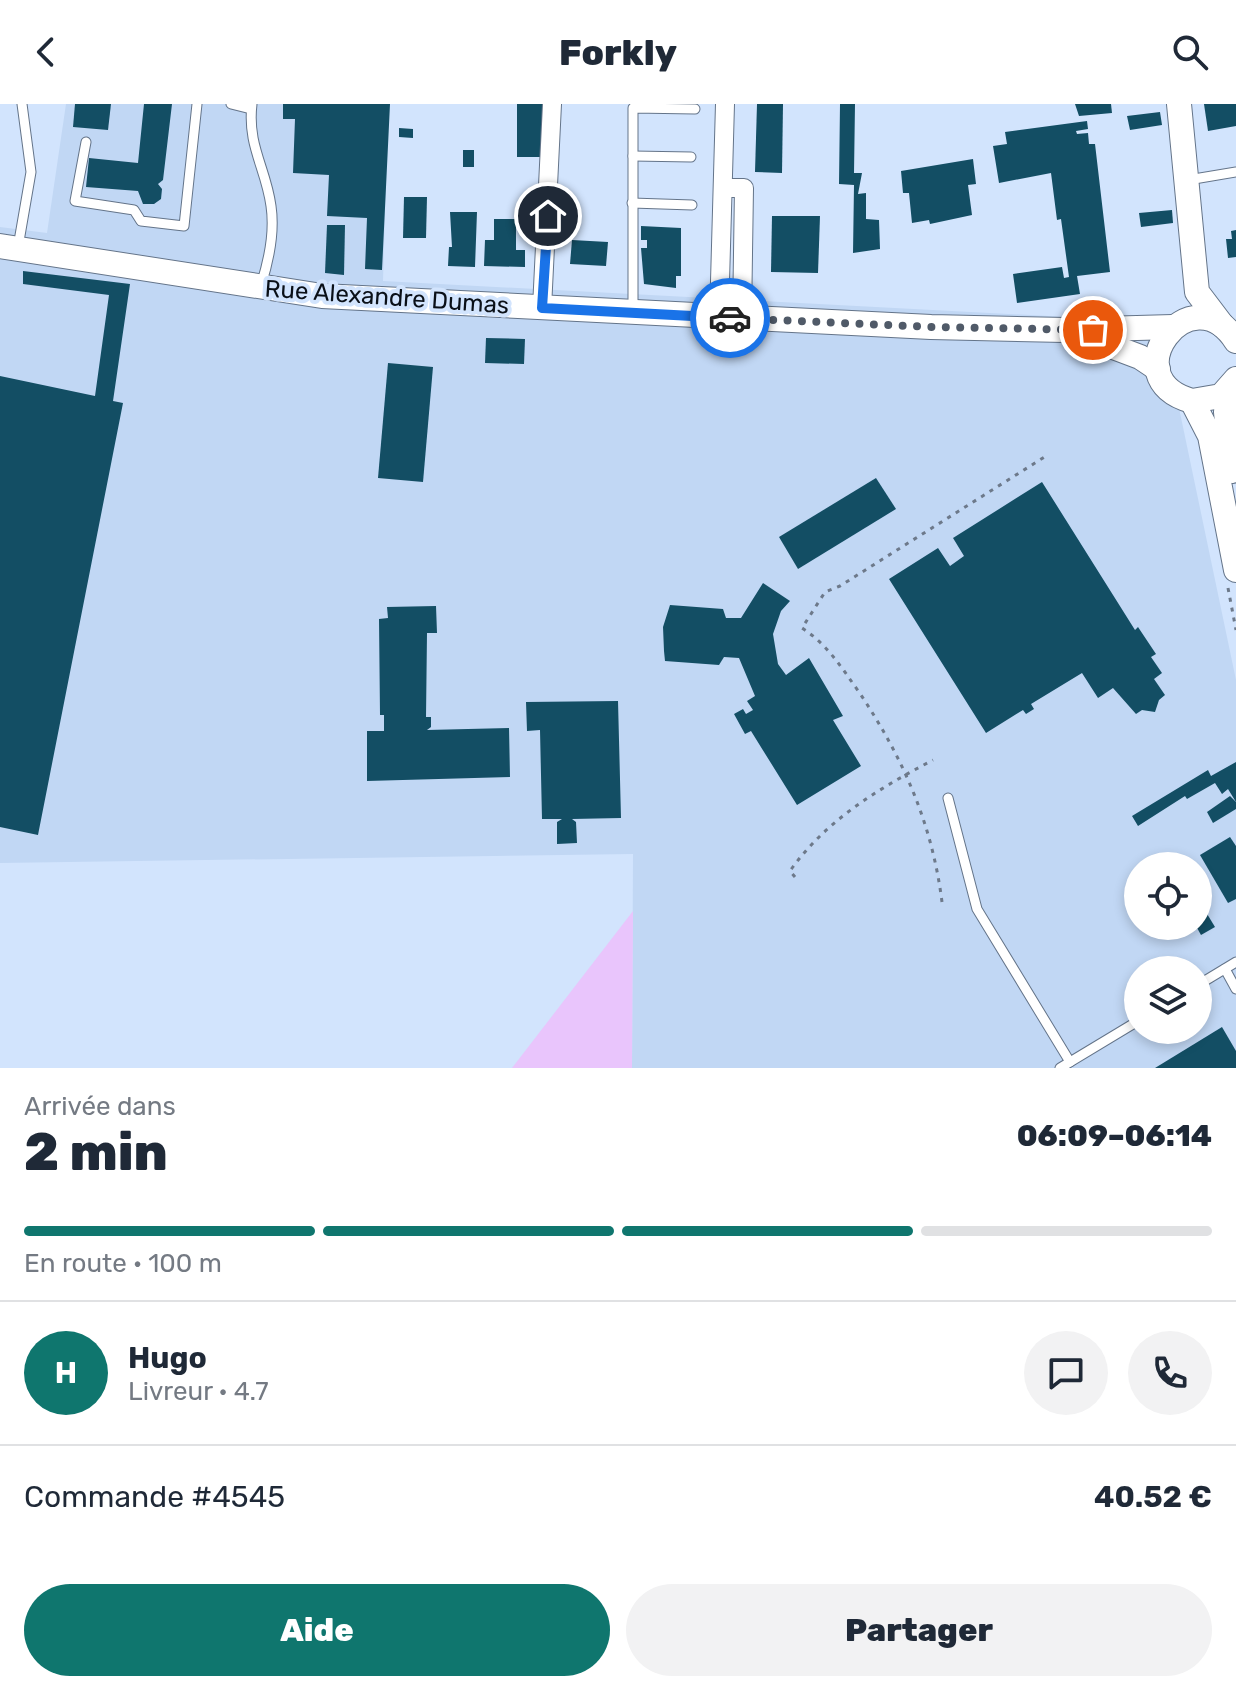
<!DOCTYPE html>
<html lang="fr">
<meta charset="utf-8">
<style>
:root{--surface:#fff;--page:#f2f2f3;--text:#1f2937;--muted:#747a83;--line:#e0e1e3;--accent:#0f766e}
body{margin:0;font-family:Rubik,sans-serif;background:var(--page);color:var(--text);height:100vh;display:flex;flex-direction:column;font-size:30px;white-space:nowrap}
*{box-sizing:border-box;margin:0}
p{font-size:26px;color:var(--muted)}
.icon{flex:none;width:44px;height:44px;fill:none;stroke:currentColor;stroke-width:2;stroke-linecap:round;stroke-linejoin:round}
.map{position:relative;height:964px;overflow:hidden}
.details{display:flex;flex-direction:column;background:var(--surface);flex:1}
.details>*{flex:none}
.tools{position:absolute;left:1124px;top:748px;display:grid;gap:16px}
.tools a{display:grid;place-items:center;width:88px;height:88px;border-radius:50%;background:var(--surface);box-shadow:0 4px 12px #0003;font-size:40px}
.pin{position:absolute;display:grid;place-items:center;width:68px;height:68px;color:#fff;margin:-34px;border:4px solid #fff;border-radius:50%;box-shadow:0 2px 8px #0007}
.courier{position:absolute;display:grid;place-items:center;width:80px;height:80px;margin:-40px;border:6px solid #1a73e8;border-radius:50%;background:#fff;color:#222;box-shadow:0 2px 10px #0007}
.summary em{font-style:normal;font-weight:800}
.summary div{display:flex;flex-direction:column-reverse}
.summary{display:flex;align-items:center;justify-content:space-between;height:136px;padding:0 24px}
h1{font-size:52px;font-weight:800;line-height:60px}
.bar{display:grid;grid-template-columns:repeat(4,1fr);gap:12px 8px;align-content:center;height:96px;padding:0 24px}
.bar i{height:10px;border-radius:6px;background:var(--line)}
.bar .selected{background:var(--accent)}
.bar p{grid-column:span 4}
.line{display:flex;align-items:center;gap:20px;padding:0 24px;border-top:2px solid var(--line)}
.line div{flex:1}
.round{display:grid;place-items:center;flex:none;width:84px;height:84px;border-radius:42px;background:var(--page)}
.primary-button{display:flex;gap:16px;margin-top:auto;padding:16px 24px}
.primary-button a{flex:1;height:92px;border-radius:48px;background:var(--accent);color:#fff;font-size:32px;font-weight:800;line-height:92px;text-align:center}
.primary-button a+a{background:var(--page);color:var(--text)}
header{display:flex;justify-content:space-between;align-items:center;height:104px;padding:0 24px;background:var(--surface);font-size:36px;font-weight:800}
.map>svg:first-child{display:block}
.built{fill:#c1d7f4;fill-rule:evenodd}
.green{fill:#e9c5fc}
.building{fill:#134e64}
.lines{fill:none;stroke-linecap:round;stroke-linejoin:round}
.lane-casing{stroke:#647489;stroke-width:11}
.street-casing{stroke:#647489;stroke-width:20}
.secondary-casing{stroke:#647489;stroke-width:26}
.path{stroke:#6d798a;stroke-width:3;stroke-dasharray:4 6;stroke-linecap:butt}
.lane{stroke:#fff;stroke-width:9}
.street{stroke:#fff;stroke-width:18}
.secondary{stroke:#fff;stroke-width:24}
.done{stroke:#505a68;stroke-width:8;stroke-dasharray:0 14.4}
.route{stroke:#1a73e8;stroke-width:10}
.labels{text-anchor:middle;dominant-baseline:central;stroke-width:8;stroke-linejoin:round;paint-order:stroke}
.street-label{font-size:24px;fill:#0a1018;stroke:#d2e4fd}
</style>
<header><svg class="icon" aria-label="back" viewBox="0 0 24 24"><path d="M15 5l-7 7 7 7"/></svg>Forkly<svg class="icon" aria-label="search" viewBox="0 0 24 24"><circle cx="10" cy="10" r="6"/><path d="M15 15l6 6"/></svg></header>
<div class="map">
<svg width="1236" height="964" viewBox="0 0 1236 964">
<rect width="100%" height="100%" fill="#d2e4fd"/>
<path class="built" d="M66,0h322l-5,177 778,41 75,358v388h-604l1,-214 -633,9v-636l47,6zM1138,762h60v60h-60zM1138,866h60v60h-60z"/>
<polygon class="green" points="633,807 632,964 512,964"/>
<g class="building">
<polygon points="75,0 111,0 108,26 73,23"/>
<polygon points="144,0 172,0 163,76 158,80 162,85 161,95 154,100 143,100 138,87 86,83 89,54 138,59"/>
<polygon points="283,0 390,0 382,166 365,165 367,114 327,112 329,71 293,69 295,15 283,15"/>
<polygon points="517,0 544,0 543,53 517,53"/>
<polygon points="757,0 783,0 782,69 755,68"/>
<polygon points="840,0 855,0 854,69 862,69 858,90 866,89 866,115 879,116 880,145 853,149 854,81 839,80"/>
<polygon points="1075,0 1111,0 1112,9 1079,12"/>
<polygon points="1204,0 1236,0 1236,22 1208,27"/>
<polygon points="1160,8 1162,21 1130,26 1127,12"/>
<polygon points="1087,17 1088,25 1076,27 1077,30 1088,29 1089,40 1095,40 1110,168 1077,172 1080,190 1017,199 1013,170 1062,163 1064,174 1069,173 1061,115 1057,116 1051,69 999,79 993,42 1007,40 1005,28"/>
<polygon points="399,24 413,25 413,34 399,33"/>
<rect x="463" y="46" width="11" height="17"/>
<polygon points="973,55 976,80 968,81 972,111 930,120 929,116 912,119 909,89 903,89 901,67"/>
<polygon points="404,93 427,93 426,134 403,134"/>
<polygon points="1172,106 1173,119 1141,123 1139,109"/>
<polygon points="450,108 477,108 475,163 448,162 449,143 452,143"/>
<polygon points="772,112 820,112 818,169 771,168"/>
<polygon points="494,115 516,115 516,146 525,146 525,163 484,162 485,136 494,136"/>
<polygon points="327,121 345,121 344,171 325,169"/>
<polygon points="641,122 681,124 681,172 676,172 676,184 644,180 641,144 647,144 647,136 641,136"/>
<polygon points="1236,126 1236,153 1228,154 1226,135 1232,135 1231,127"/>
<polygon points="572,136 608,138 606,162 570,160"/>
<polygon points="23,167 130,180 113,297 123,299 38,731 0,723 0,272 95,292 109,191 23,180"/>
<polygon points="486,234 525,235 524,260 485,259"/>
<polygon points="388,259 433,263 423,378 378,374"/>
<polygon points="876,374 896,405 798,465 779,433"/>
<polygon points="1042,378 1135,526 1138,523 1156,550 1151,553 1162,569 1154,575 1165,591 1159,596 1155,608 1142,606 1136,610 1113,584 1098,594 1082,569 1031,600 1034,605 1026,610 1023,606 986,629 889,475 938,444 950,462 964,452 953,434"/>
<polygon points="763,479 790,497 781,507 773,530 778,560 786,571 809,554 843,612 833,616 861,662 797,701 751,627 745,630 734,610 743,605 746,610 753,606 747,597 755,592 739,554 724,553 719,561 665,557 664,547 663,523 670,501 723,505 726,514 741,514"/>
<polygon points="436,502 437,529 427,529 426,613 431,613 431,623 427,626 509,624 510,673 367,677 367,627 384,627 384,611 380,611 379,515 388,514 387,503"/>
<polygon points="618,597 621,714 572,715 576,718 577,739 557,740 557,718 562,715 542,715 540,626 527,627 526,598"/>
<polygon points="1236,658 1236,698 1228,685 1222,690 1215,679 1187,695 1185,692 1138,722 1132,712 1208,666 1211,672"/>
<polygon points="1230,692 1236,698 1236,705 1213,719 1207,708"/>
<polygon points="1230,733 1236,742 1236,795 1228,799 1200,751"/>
<polygon points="1173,752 1179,762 1161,762 1159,760"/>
<polygon points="1198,795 1215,823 1201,831 1196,822"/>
<polygon points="1222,923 1236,947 1236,964 1155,964"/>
</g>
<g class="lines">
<defs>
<g id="lane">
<polyline points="231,0 251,5"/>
<path d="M252,0c-5,42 14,64 19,102 4,27 -2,54 -10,79"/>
<polyline points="86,38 75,97 134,106 141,117 184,122 197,0"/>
<polyline points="633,52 691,53"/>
<polyline points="1188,76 1236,68"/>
<polyline points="632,99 692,101"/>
<polyline points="18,143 31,68 22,0"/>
<polyline points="633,206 633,4 695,5"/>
<polyline points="948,694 977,805 1070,958"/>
<polyline points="1225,865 1236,885"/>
<polyline points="1198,881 1236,858"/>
<polyline points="1060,964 1138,917"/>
</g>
<g id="street">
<polyline points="724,84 744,84 742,215"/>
<polyline points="542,204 552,0"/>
<polyline points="719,213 725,0"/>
</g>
<g id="secondary">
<polyline points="1179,0 1197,188 1222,221"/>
<polyline points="0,142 322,192 931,223 1065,226 1173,223"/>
<polyline points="1087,233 1140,253 1158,265"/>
<path d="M1236,237c-45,-70 -126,37 -44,60l29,-5 15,-17"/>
<polyline points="1228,286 1226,308 1232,367"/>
<polyline points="1192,297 1210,332 1236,466"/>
</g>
</defs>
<use href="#lane" class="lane-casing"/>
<use href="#street" class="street-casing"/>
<use href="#secondary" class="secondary-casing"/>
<g class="path">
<polyline points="1228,484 1236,526"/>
<path d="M795,773l-5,-6c36,-51 88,-82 143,-111"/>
<path d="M942,798c-10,-79 -39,-144 -83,-210 -18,-25 -31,-47 -57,-64l23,-36 15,-6 206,-130"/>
</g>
<use href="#lane" class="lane"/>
<use href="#street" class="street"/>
<use href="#secondary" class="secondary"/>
</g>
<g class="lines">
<polyline class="done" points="730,214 931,223 1093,226"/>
<polyline class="route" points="548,112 542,204 730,214"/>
</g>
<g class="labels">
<g class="street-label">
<text transform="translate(387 193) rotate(4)">Rue Alexandre Dumas</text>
</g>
</g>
</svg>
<div class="tools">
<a><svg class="icon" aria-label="locate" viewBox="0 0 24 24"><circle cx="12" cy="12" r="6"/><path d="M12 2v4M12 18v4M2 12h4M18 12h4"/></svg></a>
<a><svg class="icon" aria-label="layers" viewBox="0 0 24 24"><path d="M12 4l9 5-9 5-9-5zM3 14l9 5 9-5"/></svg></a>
</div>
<div class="pin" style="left:1093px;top:226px;background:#ea580c"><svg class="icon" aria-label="bag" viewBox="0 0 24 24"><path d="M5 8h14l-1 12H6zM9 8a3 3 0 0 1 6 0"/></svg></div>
<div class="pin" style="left:548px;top:112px;background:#1f2937"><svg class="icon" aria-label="home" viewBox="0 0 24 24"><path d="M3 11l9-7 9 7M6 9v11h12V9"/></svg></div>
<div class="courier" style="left:730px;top:214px"><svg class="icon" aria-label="car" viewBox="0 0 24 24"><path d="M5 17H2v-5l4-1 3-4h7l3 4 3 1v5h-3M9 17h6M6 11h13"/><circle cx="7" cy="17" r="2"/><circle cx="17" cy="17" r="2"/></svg></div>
</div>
<section class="details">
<div class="summary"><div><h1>2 min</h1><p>Arrivée dans</p></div><em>06:09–06:14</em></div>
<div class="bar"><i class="selected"></i><i class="selected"></i><i class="selected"></i><i></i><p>En route · 100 m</p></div>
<div class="line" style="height:144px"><b class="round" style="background:var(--accent);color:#fff">H</b><div><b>Hugo</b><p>Livreur · 4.7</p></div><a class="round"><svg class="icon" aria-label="chat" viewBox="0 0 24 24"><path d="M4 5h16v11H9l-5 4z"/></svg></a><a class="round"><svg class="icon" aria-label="phone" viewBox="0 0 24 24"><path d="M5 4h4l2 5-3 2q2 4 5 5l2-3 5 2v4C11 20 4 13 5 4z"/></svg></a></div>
<div class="line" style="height:104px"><div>Commande #4545</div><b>40.52 €</b></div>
<div class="primary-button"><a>Aide</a><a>Partager</a></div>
</section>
